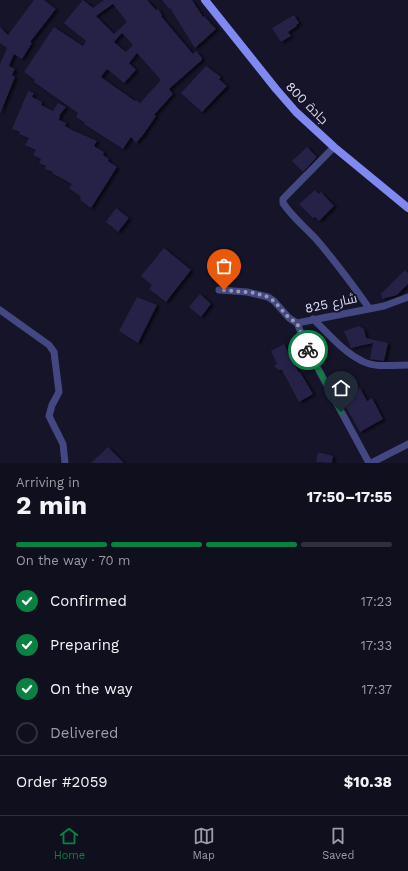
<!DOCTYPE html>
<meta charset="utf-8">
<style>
:root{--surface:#100f1e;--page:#191827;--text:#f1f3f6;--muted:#9c9ca4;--line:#302f3c;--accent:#0b8043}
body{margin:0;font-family:"Work Sans",Cairo,sans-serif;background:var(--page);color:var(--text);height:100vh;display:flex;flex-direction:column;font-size:15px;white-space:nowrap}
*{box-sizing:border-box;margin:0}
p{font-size:13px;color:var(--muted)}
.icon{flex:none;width:22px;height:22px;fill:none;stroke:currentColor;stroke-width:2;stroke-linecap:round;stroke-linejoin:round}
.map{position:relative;height:463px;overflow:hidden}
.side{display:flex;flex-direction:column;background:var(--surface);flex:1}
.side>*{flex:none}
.pin{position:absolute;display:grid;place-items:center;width:34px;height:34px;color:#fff;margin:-41px -17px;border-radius:50% 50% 50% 0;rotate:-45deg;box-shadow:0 0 4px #0007}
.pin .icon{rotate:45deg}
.courier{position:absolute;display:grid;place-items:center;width:40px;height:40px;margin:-20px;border:3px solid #0b8043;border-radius:50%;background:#fff;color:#222;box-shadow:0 1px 5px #0007}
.headline em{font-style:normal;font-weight:700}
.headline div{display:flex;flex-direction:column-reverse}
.headline{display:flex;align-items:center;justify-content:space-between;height:68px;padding:0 16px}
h1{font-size:26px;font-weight:700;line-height:30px}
.bar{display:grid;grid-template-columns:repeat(4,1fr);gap:6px 4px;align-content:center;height:48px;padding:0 16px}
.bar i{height:5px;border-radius:3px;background:var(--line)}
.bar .active{background:var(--accent)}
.bar p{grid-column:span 4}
.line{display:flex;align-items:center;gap:10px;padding:0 16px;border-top:1px solid var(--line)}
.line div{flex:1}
ol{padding:0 16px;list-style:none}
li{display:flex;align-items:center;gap:12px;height:44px}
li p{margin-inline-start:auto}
li .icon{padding:4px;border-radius:50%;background:var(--accent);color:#fff;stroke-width:4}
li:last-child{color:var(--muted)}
li i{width:22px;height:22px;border:2px solid var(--line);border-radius:50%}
.menu{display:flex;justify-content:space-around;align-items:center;height:56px;border-top:1px solid var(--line);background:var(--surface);font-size:11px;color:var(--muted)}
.menu a{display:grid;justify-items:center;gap:2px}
.menu .active{color:var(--accent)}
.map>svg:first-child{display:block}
.building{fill:#252247;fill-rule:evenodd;filter:url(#shadow)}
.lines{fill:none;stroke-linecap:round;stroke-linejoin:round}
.minor{stroke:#444882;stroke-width:7}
.secondary{stroke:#8089f1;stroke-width:8}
.done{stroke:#9898b1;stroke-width:4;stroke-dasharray:0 7.2}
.route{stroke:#0b8043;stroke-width:5}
.labels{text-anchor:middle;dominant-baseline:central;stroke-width:4;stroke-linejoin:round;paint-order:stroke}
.street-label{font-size:13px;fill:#dfdffb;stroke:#151428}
</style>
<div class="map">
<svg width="408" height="463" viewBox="0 0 408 463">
<defs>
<filter id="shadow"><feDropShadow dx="3" dy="1.5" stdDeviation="1" flood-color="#0009"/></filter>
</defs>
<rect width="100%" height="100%" fill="#151428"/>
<g class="building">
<polygon points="34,0 44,0 56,9 30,42 32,43 22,59 14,54 9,66 15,69 12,75 15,77 0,114 0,64 7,48 0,43 0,27 8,35"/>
<path d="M83,0l10,8 11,-8h43l9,10 2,-1 4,6 -1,1 32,38 3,-3 6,7v2l-33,29 4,5 -19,21 2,1 -13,19 -7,8 -5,-6 -8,12 -39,-25 1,-1 -9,-6 2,-4 -44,-31 1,-2 -11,-8 30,-45 29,19 3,-5 -22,-18zM113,4l14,18 -13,12 -18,-18zM122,33l11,12 -7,7 -12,-10zM137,53l24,27 -21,23 -4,-3 -1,1 -34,-24 6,-8 17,14 12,-13 -7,-7z"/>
<polygon points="162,0 192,0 203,17 204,16 216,29 195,48 170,8 169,9"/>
<polygon points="294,15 299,23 296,25 297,26 288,32 291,36 281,42 272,28"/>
<polygon points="206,66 221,77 219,79 227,86 202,112 181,93"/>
<polygon points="28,91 34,93 32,97 42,102 41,105 53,111 58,103 66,107 59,116 60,116 59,120 66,123 65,126 72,130 97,141 94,146 104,152 103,155 109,159 108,161 117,167 91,208 80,200 81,197 69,188 72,184 52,173 53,172 45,169 46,166 39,163 41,159 33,155 36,150 25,145 29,138 19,134 20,132 12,129"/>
<polygon points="307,147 317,157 303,172 292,161"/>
<polygon points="315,190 319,194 321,192 334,206 319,221 315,217 313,218 299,204"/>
<polygon points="116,208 129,218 118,232 106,222"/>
<polygon points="164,248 191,270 166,302 149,289 152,285 141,276"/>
<polygon points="405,270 408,273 408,284 397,295 382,299 381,294"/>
<polygon points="200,294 211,304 201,317 189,307"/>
<polygon points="137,297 157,305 138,343 119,331"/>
<polygon points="359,326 364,329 366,338 388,343 384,361 370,359 373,343 351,348 344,331"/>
<polygon points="284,344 299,373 300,372 313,394 299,402 282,370 278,370 274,366 277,364 271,351"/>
<polygon points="354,386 356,390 360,388 367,401 372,398 383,419 360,432 346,407 345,407 339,394"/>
<polygon points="108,447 124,463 91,463"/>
<polygon points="318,452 333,456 332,463 316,462"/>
</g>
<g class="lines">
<g class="minor">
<path d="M334,147l-51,52v4c9,14 22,24 33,36 19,22 36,45 53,69"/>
<polyline points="219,290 247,292 268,297 274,301 289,318 297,323 384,306 408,297"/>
<polyline points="0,310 49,345 54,352 59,392 52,405 49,416 63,444 65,463"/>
<path d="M313,319c15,14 30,33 49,42 13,7 32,4 46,4"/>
<polyline points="297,323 309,352 369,463"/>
<polyline points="371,463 408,444"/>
</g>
<polyline class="secondary" points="205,0 276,89 296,112 334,147 408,208"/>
</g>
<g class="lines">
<polyline class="done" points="224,290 255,293 268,297 274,301 289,318 297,323 308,350"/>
<polyline class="route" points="308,350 341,412"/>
</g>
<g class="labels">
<g class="street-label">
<text transform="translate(307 103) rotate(45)">جادة 800</text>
<text transform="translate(331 303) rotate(-12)">شارع 825</text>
</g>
</g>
</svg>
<div class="pin" style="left:224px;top:290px;background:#ea580c"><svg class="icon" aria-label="bag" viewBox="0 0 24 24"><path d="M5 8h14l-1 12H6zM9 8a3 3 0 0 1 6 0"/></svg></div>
<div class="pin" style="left:341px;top:412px;background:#1f2937"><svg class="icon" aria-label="home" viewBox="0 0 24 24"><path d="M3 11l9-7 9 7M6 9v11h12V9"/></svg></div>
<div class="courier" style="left:308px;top:350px"><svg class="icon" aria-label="bike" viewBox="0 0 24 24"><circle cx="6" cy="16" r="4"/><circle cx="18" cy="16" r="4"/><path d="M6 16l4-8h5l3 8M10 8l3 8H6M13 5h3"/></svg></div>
</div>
<section class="side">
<div class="headline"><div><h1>2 min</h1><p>Arriving in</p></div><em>17:50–17:55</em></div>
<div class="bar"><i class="active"></i><i class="active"></i><i class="active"></i><i></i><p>On the way · 70 m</p></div>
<ol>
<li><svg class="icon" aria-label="check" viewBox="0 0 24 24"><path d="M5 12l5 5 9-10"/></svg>Confirmed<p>17:23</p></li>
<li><svg class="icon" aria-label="check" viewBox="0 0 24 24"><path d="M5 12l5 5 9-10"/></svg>Preparing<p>17:33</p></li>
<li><svg class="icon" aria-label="check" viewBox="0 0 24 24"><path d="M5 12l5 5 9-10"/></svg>On the way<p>17:37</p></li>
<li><i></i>Delivered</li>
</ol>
<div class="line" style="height:52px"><div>Order #2059</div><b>$10.38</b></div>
</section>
<nav class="menu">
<a class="active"><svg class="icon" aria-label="home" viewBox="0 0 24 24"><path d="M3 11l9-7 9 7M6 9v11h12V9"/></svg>Home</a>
<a><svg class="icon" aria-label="map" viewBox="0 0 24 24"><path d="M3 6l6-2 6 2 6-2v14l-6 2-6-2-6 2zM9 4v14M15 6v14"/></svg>Map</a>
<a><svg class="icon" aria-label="saved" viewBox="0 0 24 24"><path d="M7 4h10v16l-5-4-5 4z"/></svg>Saved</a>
</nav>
